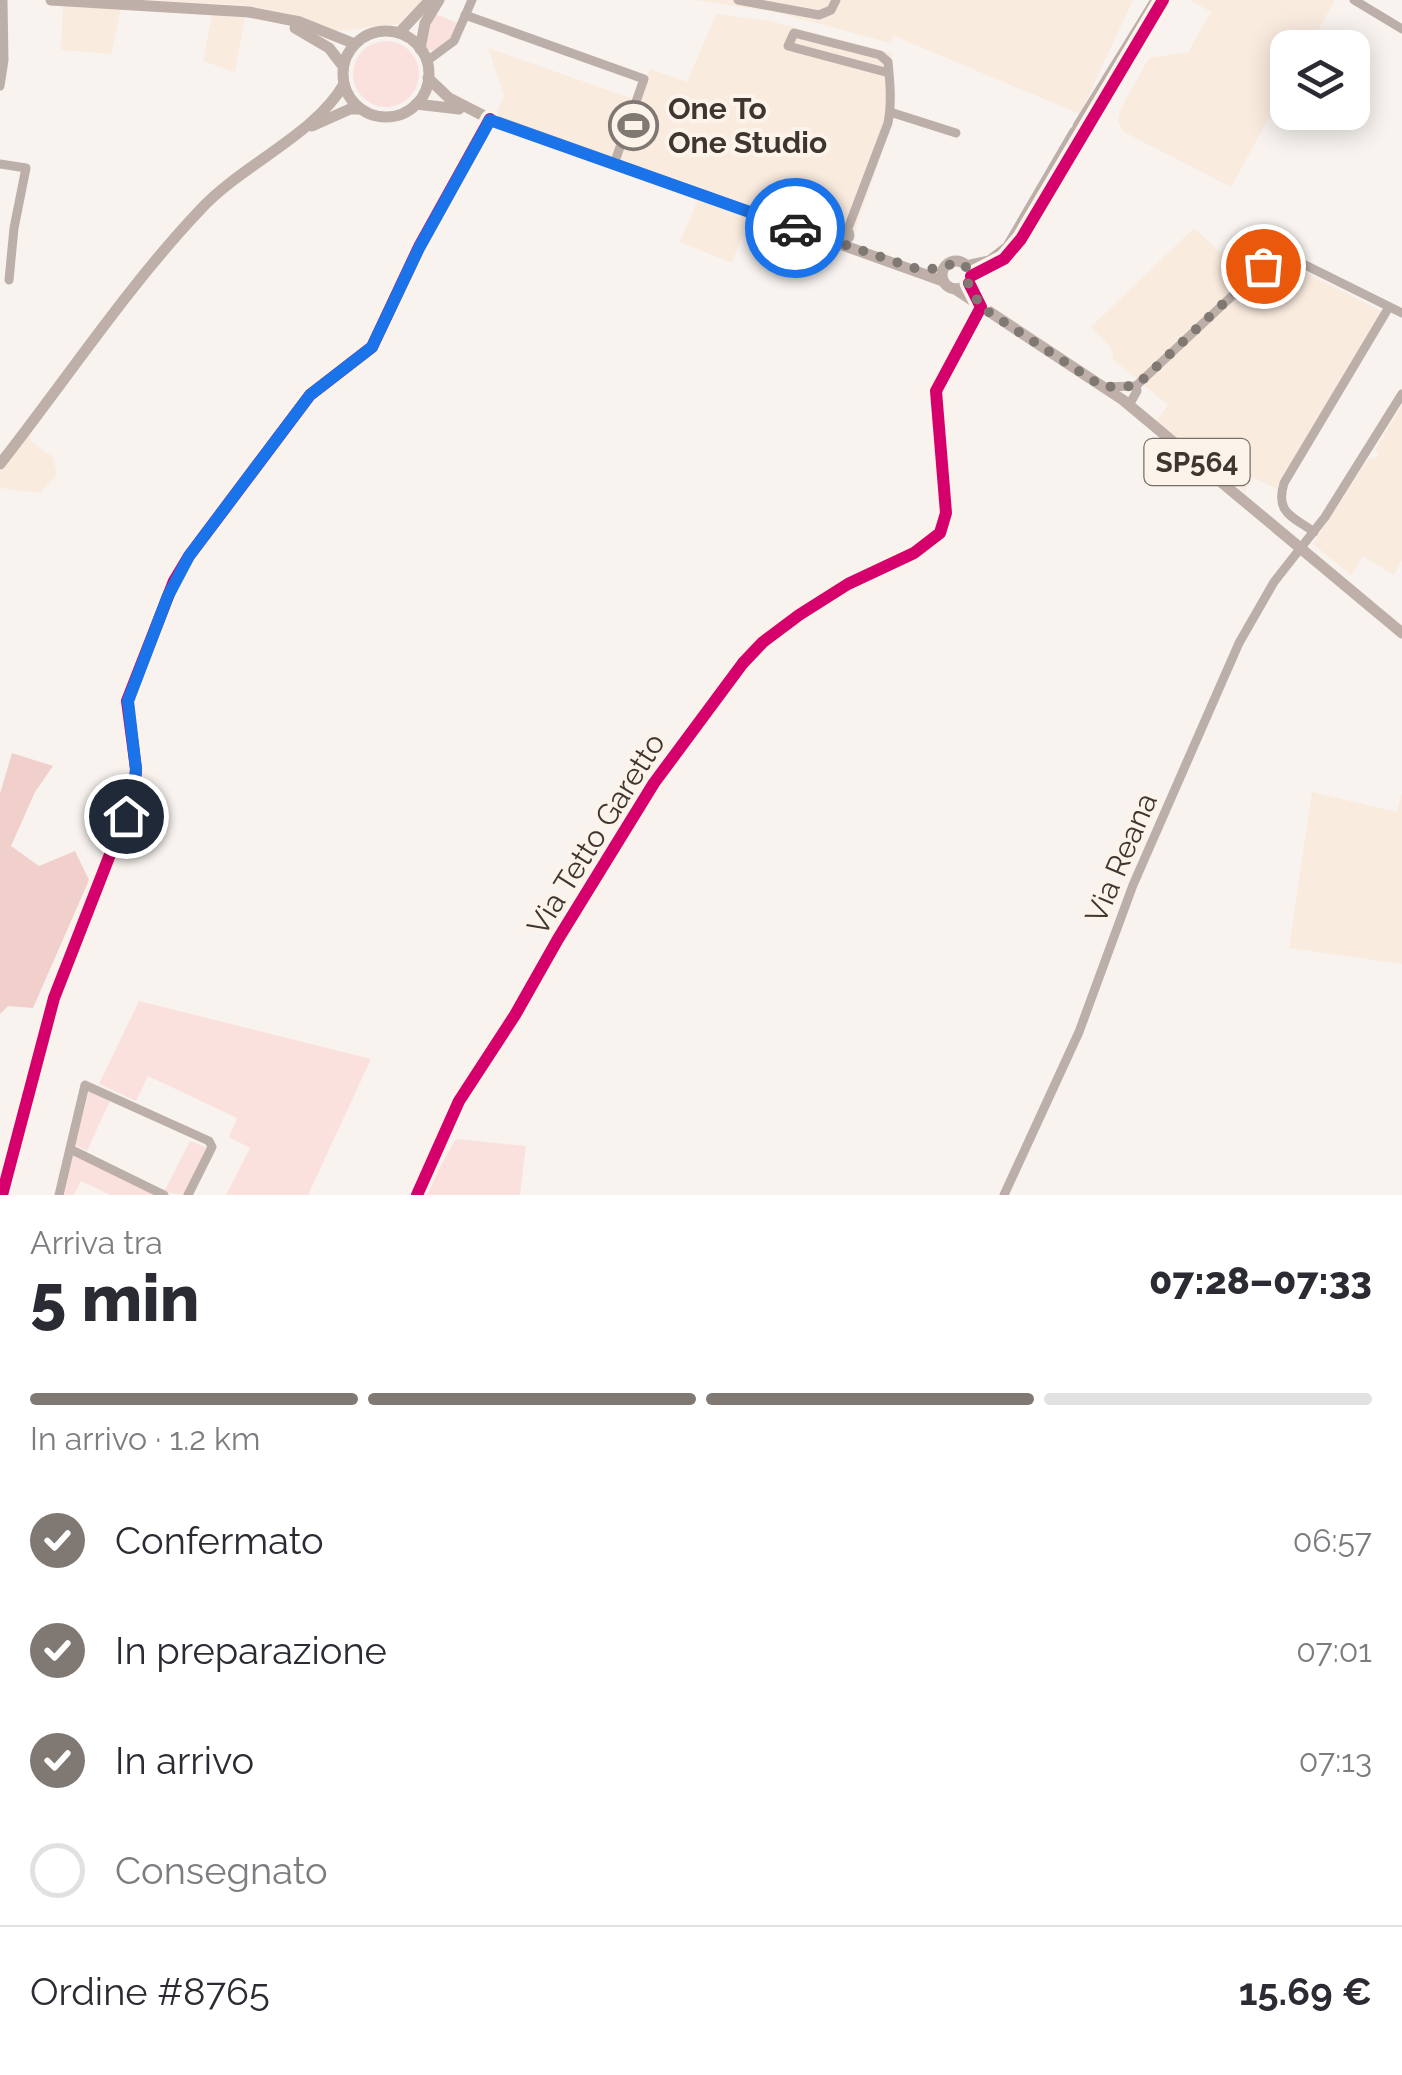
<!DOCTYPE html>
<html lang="it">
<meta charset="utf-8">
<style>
:root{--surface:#fff;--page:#f2f2f3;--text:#2b2b33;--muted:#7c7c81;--line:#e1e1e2;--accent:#807872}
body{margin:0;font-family:Raleway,sans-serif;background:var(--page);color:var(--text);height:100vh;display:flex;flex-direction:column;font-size:38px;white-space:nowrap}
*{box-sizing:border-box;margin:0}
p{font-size:32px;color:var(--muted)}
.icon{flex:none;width:55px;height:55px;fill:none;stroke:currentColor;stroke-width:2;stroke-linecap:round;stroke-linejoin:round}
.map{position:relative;height:1195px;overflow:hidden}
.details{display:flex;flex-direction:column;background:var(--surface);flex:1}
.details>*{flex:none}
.tools{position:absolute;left:1270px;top:30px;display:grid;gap:20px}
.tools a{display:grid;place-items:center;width:100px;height:100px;border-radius:20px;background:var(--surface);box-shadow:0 5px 25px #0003;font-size:50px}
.pin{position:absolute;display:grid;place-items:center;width:85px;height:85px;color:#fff;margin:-42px;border:5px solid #fff;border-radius:50%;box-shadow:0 2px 10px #0007}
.courier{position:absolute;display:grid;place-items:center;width:100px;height:100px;margin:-50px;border:8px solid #1a73e8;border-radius:50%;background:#fff;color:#222;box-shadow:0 2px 12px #0007}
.summary em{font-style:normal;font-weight:800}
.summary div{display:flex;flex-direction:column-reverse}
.summary{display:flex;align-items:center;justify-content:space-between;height:170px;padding:0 30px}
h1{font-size:65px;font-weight:800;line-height:75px}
.bar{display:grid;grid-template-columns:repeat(4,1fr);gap:15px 10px;align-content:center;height:120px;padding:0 30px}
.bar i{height:12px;border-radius:8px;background:var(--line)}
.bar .on{background:var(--accent)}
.bar p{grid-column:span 4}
.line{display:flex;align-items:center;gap:25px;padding:0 30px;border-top:2px solid var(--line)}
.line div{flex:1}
ol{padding:0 30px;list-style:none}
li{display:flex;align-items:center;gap:30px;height:110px}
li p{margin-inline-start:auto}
li .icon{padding:10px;border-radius:50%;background:var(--accent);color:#fff;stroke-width:4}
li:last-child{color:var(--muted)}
li i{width:55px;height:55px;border:5px solid var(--line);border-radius:50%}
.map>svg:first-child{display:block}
.built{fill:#faebdf}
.green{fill:#fbe1dd}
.forest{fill:#f1cfca}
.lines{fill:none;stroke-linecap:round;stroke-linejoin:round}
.minor{stroke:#bcafa9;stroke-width:9}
.major{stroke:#beb0a9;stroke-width:11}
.cycleway-casing{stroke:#fcf3eb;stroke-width:19}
.cycleway{stroke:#d6006c;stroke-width:12}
.done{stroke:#807872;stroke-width:10;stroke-dasharray:0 18}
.route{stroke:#1a73e8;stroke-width:12}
.labels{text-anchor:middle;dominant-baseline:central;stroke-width:8;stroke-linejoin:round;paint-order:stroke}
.shield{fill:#fcf3eb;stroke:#786f67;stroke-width:2.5}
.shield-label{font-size:28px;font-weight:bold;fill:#3f362f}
.poi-label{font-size:30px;font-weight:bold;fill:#3f362f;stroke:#fcf3eb;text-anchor:start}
.street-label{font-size:30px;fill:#3f362f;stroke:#fcf3eb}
</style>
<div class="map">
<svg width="1402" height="1195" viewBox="0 0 1402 1195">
<rect width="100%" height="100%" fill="#f8f3ef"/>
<g class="built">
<polygon points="153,0 423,0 399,24 336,31 291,14 250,6"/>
<polygon points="696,0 1133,0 1080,114 894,36 890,43 779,13"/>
<polygon points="1190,0 1335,0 1309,47 1288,48 1287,85 1231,187 1122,131 1118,120 1121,108 1149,58 1188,52 1211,12"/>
<polygon points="63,6 121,9 111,54 61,50"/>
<polygon points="716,14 770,21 892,53 894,117 852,239 848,242 495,116 504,95 488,48 636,100 650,69 687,82"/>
<polygon points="212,15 245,18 235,72 203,61"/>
<polygon points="698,199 749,218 732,263 680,242"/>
<polygon points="1194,228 1221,253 1238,238 1381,311 1276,489 1253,477 1245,492 1156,421 1168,405 1113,359 1112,349 1091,327"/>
<polygon points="1402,405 1402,560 1394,575 1363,556 1351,575 1313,544 1368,459 1376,458 1379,453 1375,450"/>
<polygon points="30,433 31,442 53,457 57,475 40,493 0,488 0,472"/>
<polygon points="1312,792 1397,812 1402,792 1402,964 1289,948"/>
</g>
<g class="green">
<polygon points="435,14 458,23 449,43 432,51 426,49 426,35"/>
<circle cx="386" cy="74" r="33"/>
<polygon points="139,1001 371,1059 308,1195 226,1195 250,1148 229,1137 237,1118 148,1076 136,1101 99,1084"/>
<polygon points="89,1090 110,1101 87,1151 75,1145"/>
<polygon points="456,1139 526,1146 520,1195 424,1195"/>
<polygon points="190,1141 208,1148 185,1195 164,1192"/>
<polygon points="72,1154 154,1195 110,1195 81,1181 74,1195 63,1195"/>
</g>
<polygon class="forest" points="12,753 53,766 35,792 11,846 39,866 75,851 89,880 33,1008 8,1006 0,1014 0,794"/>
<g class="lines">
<g class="minor">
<polyline points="738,0 819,15 831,10 836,0"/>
<polyline points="1354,0 1402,29"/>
<polyline points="465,15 644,79 614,164"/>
<polyline points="427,61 454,41 472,0"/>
<polyline points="0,86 4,60 3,0"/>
<polyline points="890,112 956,133"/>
<polyline points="1077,126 1155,0"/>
<polyline points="1086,130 1163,0"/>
<polyline points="0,164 26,168 14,228 9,280"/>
<circle cx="845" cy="235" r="5"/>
<path d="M847,231l41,-108c4,-21 2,-41 0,-61l-8,-7 -86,-22 -6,13 101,27"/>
<polyline points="966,265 989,260 1007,246 1074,131"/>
<polyline points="971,276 992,267 1011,253 1082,136"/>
<polyline points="1103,387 1136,386"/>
<polyline points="1129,405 1137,391 1136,386 1279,252 1402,313"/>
<path d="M1314,532c-22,-16 -39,-19 -30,-49l105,-176"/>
<polyline points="70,1149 164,1195"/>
<polyline points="2,1195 54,998 134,793 136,769 127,701 174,581 189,556 310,395 372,347 419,247 490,119"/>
<polyline points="59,1195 85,1085 209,1141 212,1147 188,1195"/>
<polyline points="417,1195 459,1101 515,1015 558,939 654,783 743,663 763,642 799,615 848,584 914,553 940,533 946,513 936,391 981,307"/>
<polyline points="1004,1195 1079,1032 1133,885 1239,643 1274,582 1325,517 1402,394"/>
</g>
<g class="major">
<polyline points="51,0 249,12 300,22 355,44"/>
<polyline points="295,28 329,48 343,66"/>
<circle cx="386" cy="74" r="43"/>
<polyline points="399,33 430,0"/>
<polyline points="420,49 425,23 439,0"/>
<polyline points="428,78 449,98 490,119 943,281"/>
<polyline points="416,104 459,109"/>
<polyline points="312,126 350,109 361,109"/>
<circle cx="956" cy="275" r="14"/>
<polyline points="955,289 1123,400 1402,633"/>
<path d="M0,464c66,-84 127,-177 200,-254 41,-45 115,-75 144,-126"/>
</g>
<defs>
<g id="cycleway">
<polyline points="971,276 1004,259 1021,239 1163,0"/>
<polyline points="2,1195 54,998 134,793 136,769 127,701 174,581 189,556 310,395 372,347 419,247 490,119"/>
<polyline points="417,1195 459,1101 515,1015 558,939 654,783 743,663 763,642 799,615 848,584 914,553 940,533 946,513 936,391 981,307 969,283"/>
</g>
</defs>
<use href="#cycleway" class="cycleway-casing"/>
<use href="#cycleway" class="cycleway"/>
</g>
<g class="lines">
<polyline class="done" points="795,228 914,268 938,269 957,262 968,268 968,283 981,307 1103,387 1136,386 1263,266"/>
<polyline class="route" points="126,816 134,793 136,769 128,701 168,596 189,556 310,395 372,347 419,248 490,120 795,228"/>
</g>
<defs>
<symbol id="stadium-ring" viewBox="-11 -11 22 22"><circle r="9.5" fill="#fcf3eb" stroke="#807872" stroke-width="1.5"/><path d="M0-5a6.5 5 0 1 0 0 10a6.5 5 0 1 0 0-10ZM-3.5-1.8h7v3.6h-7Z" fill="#807872"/></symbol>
</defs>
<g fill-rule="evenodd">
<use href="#stadium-ring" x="606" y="98" width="55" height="55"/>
</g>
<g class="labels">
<rect class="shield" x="1144.5" y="439" width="105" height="46" rx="8"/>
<g class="shield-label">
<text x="1197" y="462">SP564</text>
</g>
<g class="poi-label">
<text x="668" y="108">One To<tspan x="668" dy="34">One Studio</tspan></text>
</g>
<g class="street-label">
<text transform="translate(596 834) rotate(-58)">Via Tetto Garetto</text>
<text transform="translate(1121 858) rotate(-67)">Via Reana</text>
</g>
</g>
</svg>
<div class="tools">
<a><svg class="icon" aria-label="layers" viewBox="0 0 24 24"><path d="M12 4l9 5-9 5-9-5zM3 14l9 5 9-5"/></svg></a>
</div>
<div class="pin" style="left:1263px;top:266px;background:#ea580c"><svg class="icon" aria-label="bag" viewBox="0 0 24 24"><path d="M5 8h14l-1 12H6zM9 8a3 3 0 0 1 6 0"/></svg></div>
<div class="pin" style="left:126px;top:816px;background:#1f2937"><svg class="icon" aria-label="home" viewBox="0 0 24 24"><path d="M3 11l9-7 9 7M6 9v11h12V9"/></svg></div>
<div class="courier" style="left:795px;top:228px"><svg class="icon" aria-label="car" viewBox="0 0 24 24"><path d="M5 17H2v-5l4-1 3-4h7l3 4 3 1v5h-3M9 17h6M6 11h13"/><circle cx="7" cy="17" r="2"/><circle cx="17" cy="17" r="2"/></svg></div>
</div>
<section class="details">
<div class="summary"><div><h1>5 min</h1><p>Arriva tra</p></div><em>07:28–07:33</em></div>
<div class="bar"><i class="on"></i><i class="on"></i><i class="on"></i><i></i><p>In arrivo · 1.2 km</p></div>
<ol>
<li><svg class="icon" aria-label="check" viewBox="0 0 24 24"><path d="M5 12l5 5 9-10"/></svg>Confermato<p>06:57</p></li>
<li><svg class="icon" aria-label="check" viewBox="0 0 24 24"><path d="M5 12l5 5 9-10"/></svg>In preparazione<p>07:01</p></li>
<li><svg class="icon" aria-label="check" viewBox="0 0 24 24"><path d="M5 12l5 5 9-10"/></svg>In arrivo<p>07:13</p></li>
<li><i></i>Consegnato</li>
</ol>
<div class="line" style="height:130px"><div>Ordine #8765</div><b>15.69 €</b></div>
</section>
